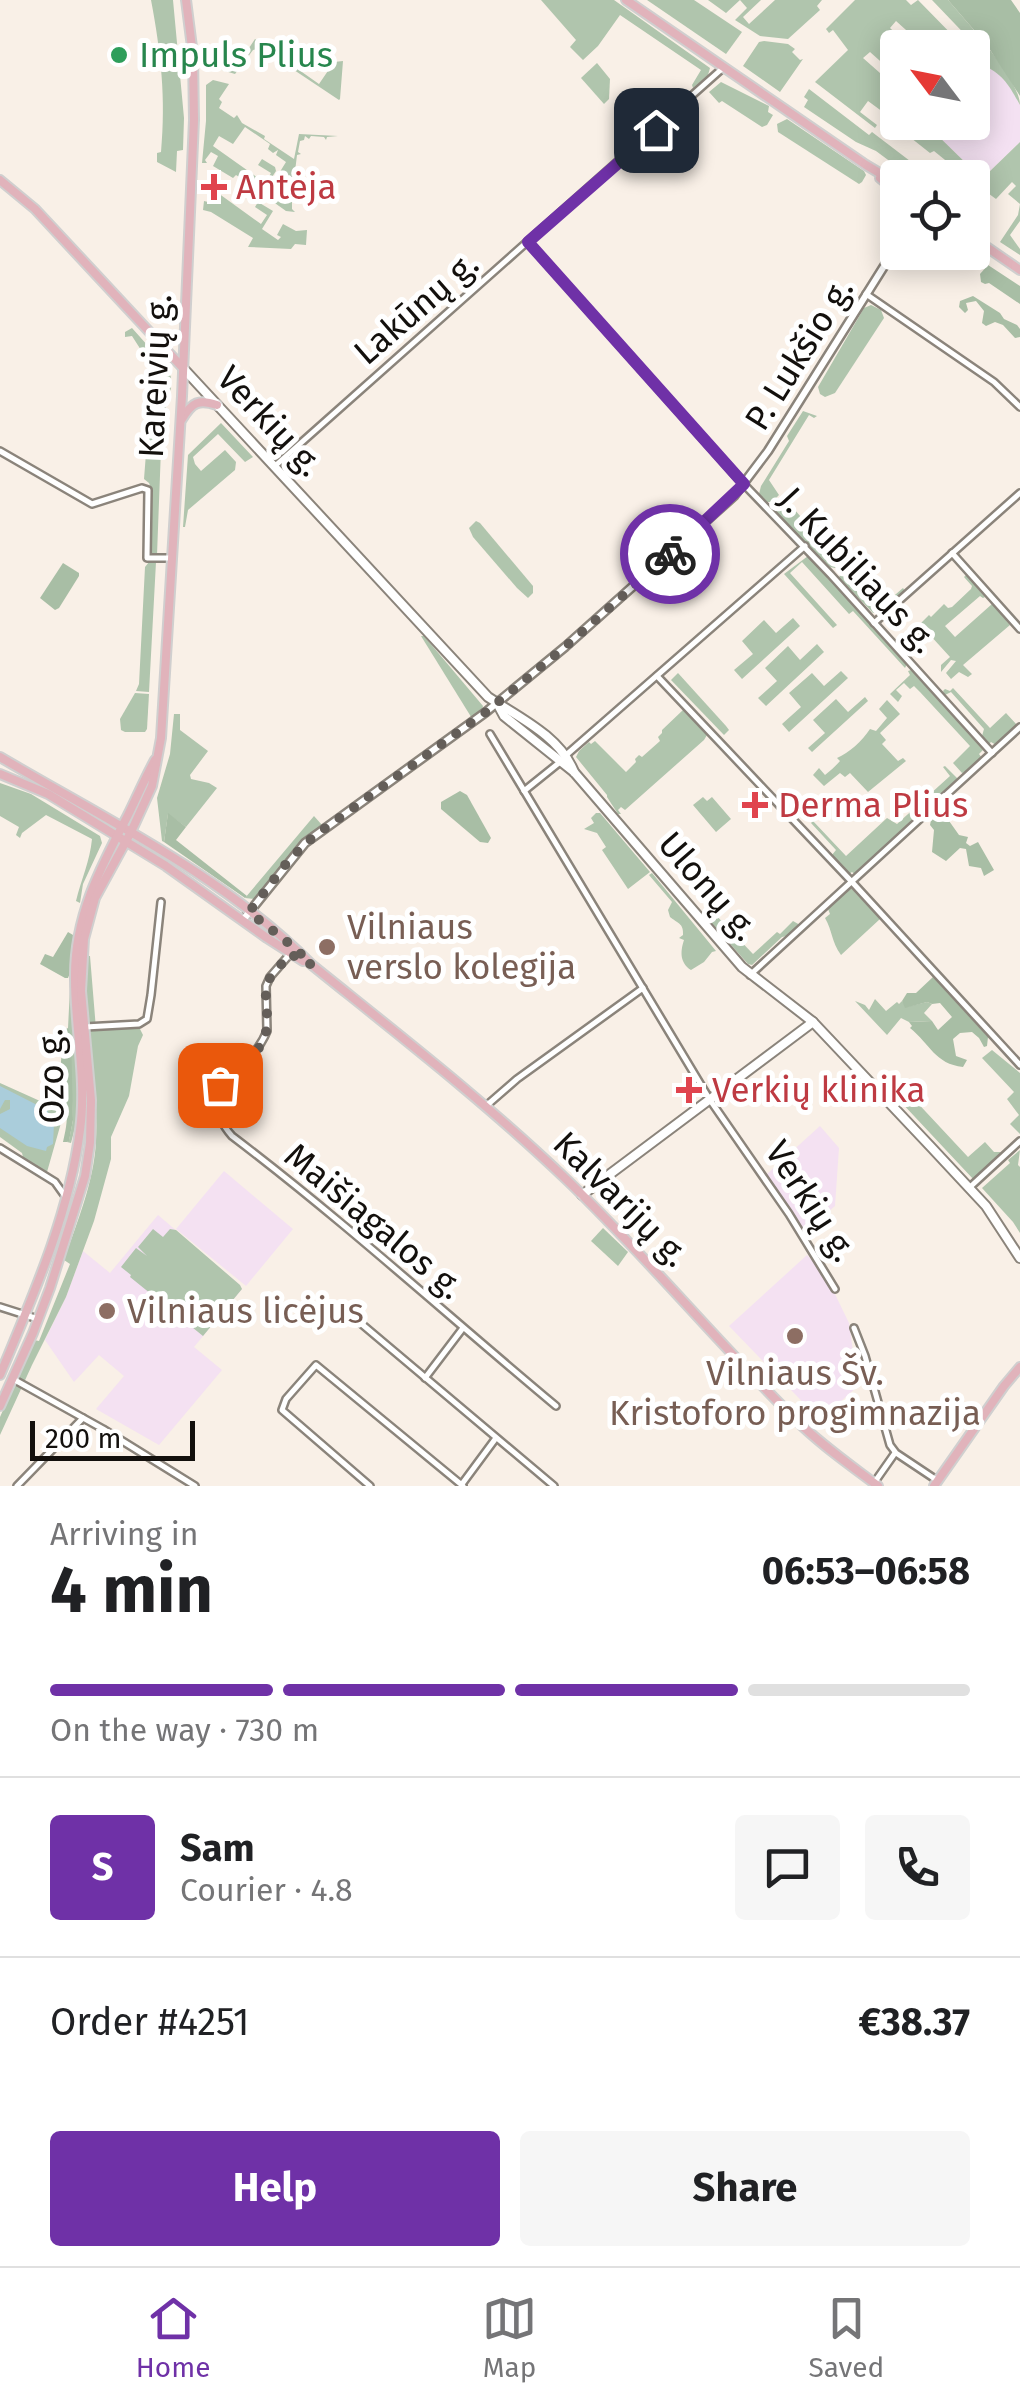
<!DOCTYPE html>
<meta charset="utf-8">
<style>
:root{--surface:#fff;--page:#f6f6f6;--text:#202124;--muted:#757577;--line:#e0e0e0;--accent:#6f31a7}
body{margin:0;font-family:"Fira Sans",sans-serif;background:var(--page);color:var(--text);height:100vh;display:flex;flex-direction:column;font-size:38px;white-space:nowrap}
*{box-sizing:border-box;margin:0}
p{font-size:32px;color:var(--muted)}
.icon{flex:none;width:55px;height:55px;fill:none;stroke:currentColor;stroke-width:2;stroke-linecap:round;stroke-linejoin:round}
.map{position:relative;height:1486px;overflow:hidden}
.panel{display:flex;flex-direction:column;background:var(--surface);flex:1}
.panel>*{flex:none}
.needle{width:65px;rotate:302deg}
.controls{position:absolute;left:880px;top:30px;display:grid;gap:20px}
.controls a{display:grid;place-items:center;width:110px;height:110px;border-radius:10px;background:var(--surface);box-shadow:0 5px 25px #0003;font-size:50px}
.scale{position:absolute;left:30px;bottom:25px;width:165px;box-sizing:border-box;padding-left:10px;border:5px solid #13100d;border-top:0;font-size:28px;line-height:35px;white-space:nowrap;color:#13100d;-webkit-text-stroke:8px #fff;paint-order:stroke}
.pin{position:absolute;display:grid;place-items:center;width:85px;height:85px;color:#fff;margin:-42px;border-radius:20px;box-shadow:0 5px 15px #0006}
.courier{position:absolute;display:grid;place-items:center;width:100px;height:100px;margin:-50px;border:8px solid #6f31a7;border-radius:50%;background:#fff;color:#222;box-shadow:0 2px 12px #0007}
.summary em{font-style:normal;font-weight:700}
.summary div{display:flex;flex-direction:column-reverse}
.summary{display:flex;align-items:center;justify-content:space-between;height:170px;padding:0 50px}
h1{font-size:65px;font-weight:700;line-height:75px}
.bar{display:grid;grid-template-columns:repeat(4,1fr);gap:15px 10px;align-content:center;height:120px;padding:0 50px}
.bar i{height:12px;border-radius:8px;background:var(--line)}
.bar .on{background:var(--accent)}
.bar p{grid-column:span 4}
.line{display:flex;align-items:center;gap:25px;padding:0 50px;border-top:2px solid var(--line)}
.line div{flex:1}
.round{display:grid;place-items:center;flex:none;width:105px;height:105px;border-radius:10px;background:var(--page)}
.button{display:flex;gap:20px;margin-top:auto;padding:20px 50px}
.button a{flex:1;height:115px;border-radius:10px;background:var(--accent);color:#fff;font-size:40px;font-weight:700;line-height:115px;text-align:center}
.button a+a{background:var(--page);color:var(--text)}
.dock{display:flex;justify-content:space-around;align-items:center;height:140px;border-top:2px solid var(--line);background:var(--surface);font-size:28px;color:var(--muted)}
.dock a{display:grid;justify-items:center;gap:5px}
.dock .on{color:var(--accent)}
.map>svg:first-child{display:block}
.education{fill:#f4e1f2}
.green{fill:#b0c5ad}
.forest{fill:#a8bea5}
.water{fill:#aacddb}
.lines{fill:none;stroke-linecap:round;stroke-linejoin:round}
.minor-casing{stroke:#8b847b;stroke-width:10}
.tertiary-casing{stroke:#8b847b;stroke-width:11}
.secondary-casing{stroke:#8b847b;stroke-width:12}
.primary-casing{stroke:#d0cfcf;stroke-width:12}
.minor{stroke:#fff;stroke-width:5}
.tertiary{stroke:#fff;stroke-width:6}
.secondary{stroke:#fff;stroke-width:8}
.primary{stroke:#e1b3bb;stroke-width:8}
.done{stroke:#645e59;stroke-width:10;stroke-dasharray:0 18}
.route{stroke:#6f31a7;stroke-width:12}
.leisure-dot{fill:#2e9e5b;stroke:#fff;stroke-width:4}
.health-dot{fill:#e0444e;stroke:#fff;stroke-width:4}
.education-dot{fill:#8d6e63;stroke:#fff;stroke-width:4}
.labels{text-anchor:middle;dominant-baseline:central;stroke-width:10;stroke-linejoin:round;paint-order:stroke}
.leisure-label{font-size:35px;fill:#27864d;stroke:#fff;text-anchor:start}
.health-label{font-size:35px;fill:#be3a42;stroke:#fff;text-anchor:start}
.street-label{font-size:35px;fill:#13100d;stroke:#fff}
.education-label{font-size:35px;fill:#785e54;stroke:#fff;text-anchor:start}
</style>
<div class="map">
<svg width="1020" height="1486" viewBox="0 0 1020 1486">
<rect width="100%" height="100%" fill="#f9f0e7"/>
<g class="education">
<polygon points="977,64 996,71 1009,85 1020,105 1020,142 988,173 975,172 929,127 929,123 972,122 973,69"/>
<polygon points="820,1126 839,1148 835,1206 804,1232 767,1174"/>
<polygon points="224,1171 293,1229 246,1286 176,1229"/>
<polygon points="158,1215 240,1285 242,1289 194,1347 222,1370 159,1445 96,1409 124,1376 99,1355 74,1382 45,1340 66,1297 83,1251 110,1273"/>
<polygon points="807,1255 820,1269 834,1292 849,1323 858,1386 820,1420 729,1326"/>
</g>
<g class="green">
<path d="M151,0h22l11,118 -1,32 -6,1 -1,21 -19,-10v-9l4,-1c5,-54 0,-99 -10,-152z"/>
<polygon points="541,0 614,0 710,68 708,75 693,88 692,85 701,70 620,15 598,46 583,60 570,47 576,40"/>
<polygon points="647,0 694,0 742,32 726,54"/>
<polygon points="708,0 761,0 743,17 749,24 775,0 822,0 817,6 820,10 788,39 760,36 735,20 747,8 740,0 726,13"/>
<polygon points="855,0 906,0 911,5 918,0 964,47 950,36 941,46 942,47 925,47 896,21 890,28 910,47 898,48 897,76 870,52 863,58 897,88 897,106 893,112 897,116 898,122 908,125 905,127 902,126 868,101 860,112 877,125 875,128 815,82 848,50 833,30 829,33 826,29"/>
<path d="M932,0h16c18,21 72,80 72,105 -11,-20 -17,-31 -39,-41l-8,5 3,-6 -3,-4v-7l4,-5z"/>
<polygon points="255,39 319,84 334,62 343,61 340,99 339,100 261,48 253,50 235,74 215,68 214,63 220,56 237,66"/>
<polygon points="764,41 788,44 795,49 792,52 800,60 803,59 780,92 743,66 759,42"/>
<polygon points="597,63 610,79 609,99 604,104 581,78"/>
<polygon points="213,80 229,84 219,99 222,102 219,108 234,118 237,115 242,123 265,136 264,139 294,159 299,134 338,136 327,137 326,140 324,137 311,136 309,139 305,136 304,140 300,141 298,152 301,154 297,155 294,180 297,182 293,183 292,196 296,197 292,199 292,209 295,212 286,211 265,196 286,162 276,155 278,150 273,153 268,149 270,144 245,127 233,144 219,136 213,146 265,183 271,173 258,165 262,159 275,167 276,171 262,192 236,175 233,178 213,166 218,156 211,152 205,160 207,163 202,163 206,121 206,85"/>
<polygon points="721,82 769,106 768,112 773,115 767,125 762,127 722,101 719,103 709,92"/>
<polygon points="809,89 869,135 872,132 931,177 911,177 876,151 856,142 804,107 808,100 804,97"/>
<polygon points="787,119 864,171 866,175 862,182 859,184 778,132 777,124"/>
<polygon points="916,123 929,123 929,127 975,172 988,173 1020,142 1020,221 1010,235 1020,249 1020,255 1000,242 1018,215 1020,204 1008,194 1016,186 1012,182 996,199 985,191 986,187 979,182 976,185 973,182 972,178 966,177 934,151 930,153 911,138 910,130 912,128 915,131 919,126"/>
<polygon points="218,193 261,224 267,215 255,207 258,202 273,211 262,229 278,240 281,237 277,235 283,224 296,231 307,230 306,245 295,244 291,249 248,247 253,238 211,212 203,210 204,201 212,203"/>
<polygon points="871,305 881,310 884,318 835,393 825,397 820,394 818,387 864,308"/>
<polygon points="132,328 165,365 171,377 171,388 162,422 157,555 151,554 149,550 152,491 149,483 144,479 150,402 158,391 157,375 132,336 125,337 125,332"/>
<polygon points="803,411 817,416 814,418 809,415 769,480 779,495 772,502 766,502 759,494 761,486 789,441 787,436"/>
<polygon points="221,423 253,457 245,462 218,434 193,457 195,464 201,471 225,450 236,462 235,470 188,510 185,527 183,527 188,455"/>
<polygon points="786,500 839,560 835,568 830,567 776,512 776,507 782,501"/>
<polygon points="476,521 480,523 533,586 533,593 528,598 517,588 473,537 469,528"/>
<polygon points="808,556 907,664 905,668 853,611 849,614 802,562 790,573 837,625 833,628 784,574"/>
<polygon points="149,562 156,562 149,692 136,691 139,684 145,567"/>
<polygon points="842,569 847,569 881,607 903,588 905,591 880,613 873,613 839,578"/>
<polygon points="966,575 985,597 983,598 980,596 945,626 955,637 992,604 1010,625 963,665 972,674 968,677 959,672 951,679 946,673 956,661 951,660 941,672 941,665 950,657 929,634 923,638 916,631 921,626 920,624 929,615 931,617 944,604 948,608 952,607 971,589 972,586 964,577"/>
<polygon points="793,618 800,626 742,679 734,670 753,654 742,641 764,620 776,633"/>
<polygon points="421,636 424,636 483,706 481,713 473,720"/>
<polygon points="817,644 824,652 766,706 758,698 777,681 765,668 788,646 800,660"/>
<polygon points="911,670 983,750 979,754 982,758 966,772 962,773 953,763 970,746 920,692 914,686 910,689 904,683 896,690 902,696 898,702 890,694 910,675 908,671"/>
<polygon points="841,671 848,678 789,732 782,724 801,707 789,693 812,673 824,686"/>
<polygon points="678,673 726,726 729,730 724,735 671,680"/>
<polygon points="953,688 990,728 1006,713 1017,725 996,745 991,742 989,744 982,736 984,729 951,692 945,695 943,691 945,689 950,691"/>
<polygon points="135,693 149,694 147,729 145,732 125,732 121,730 120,719"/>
<polygon points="865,697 868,701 812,752 808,748 825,733 813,720 836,699 848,712"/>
<path d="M887,700l13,14 -20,19 6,7 -4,4 16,17 5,-3 3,3 -38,31 -18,-19 -5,4 -5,-4 -16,13 -11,-11 6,-7 6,7c6,-5 10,-8 15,-14l-3,-3c12,-5 25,-17 33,-29l6,2 11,-13 -8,-9z"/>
<polygon points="683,710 707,735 704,740 625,810 621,807 618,810 621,814 618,814 607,797 607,795 576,757 579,751 589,742 591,744 595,741 626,772 636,762 635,759 639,755 642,757 660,741 658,737 662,733 662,730"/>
<polygon points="174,714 180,714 180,730 208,751 190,775 191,779 209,783 217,788 186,827 168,814 164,842 162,841 157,798 170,754"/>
<polygon points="945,766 957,778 957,781 856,875 852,872 849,874 832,855 836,850 811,823 813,821 846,856 887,818 897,824 950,776 943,767"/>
<path d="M0,783l31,11 69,42 2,7 -19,41 -3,19 -4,-2c5,-21 14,-40 16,-62l-46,-24 -24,18 -2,5 -4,-3 3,-8 -19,-11z"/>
<polygon points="703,797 707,801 712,797 731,819 716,832 693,805"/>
<polygon points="596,813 600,813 650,872 628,889 602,850 606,847 597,833 584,829 594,823 591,818"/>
<polygon points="314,816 322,825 302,842 254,899 245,898"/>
<path d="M652,873l64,78 -4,1 -8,10 -13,8c-11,-7 -11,-18 -7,-30l-5,-2 4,-3c1,-12 -6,-12 -13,-18l-2,-7 4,-8 -23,-27z"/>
<path d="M851,888l29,31 -39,36c-10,-14 -8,-23 -16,-37l5,-4 -2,-5z"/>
<polygon points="712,911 753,954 777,932 780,934 793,921 800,925 787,936 782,937 752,965 748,964 706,917"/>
<path d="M87,956h3l6,73 43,-2 4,8 -5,11 -9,50 -18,41v22l-17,62 -28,76 -34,68 -32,70v-18l34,-77 5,1 31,-77 -6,-4c13,-38 30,-78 32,-119 3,-62 -13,-123 -9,-185z"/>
<polygon points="70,988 78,1055 79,1112 71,1143 67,1142 69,1140 73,1120 68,1028"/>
<polygon points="875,999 886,1011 897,1002 899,1004 902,1001 906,1007 927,1002 932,1004 924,1013 932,1021 909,1022 901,1018 887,1035 855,1001 865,1005 869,1010"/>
<polygon points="992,1050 1020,1073 1020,1134 1010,1124 1019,1115 1007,1099 1014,1092 982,1058"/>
<polygon points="919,1081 924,1086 912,1097 968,1157 985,1142 994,1152 1000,1152 1002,1154 974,1180 900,1101"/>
<polygon points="0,1083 60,1110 61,1123 47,1172 23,1157 22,1153 0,1137"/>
<polygon points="1020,1150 1018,1165 1020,1167 1020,1233 1013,1222 982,1188 1010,1163 1008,1160"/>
<polygon points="603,1228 628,1252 618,1266 591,1241"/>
<polygon points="153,1229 163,1237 170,1229 176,1230 240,1285 242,1289 203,1336 130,1277 131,1275 121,1267 136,1248 147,1256 138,1247"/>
</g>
<g class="forest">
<polygon points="948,0 1011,0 1020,13 1020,96 987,45"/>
<polygon points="988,265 1020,286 1020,304 989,283 985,284 981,282 980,274"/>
<polygon points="973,296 1000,313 1004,319 1017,325 1020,329 1020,337 1015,338 1003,325 995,322 986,326 982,323 984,311 976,301 966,303 968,310 965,313 959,307 960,301"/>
<polygon points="63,563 79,573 79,576 59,608 55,610 40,598"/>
<polygon points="460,791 467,795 491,838 488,843 480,842 441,809 441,802"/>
<polygon points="942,811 959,835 968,837 966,843 970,846 978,842 994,870 984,876 981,868 969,866 966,849 960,848 946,861 932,852 934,830 930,825 931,820"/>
<polygon points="168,813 186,827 176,840 247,896 245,898 164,842"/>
<polygon points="68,932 73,935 73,939 70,973 68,978 65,978 40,964 45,954 53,957"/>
<path d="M933,977l55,60 -1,9 -3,1 -5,-9 -7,-6 -12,1 -7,6 3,17 11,4 -4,7c-28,-3 -33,-23 -53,-39l2,-2 -3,-4 23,-1 6,9 14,-13 -12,-14 -8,1 -5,-2 -22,6 -3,-7 5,-8h9z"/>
<path d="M68,1028l3,6 2,86 -4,21 -2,1h-4c8,-32 2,-35 -2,-65 -2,-14 3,-33 5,-48z"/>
</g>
<polygon class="water" points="0,1086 47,1110 54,1124 53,1144 47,1147 46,1151 27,1146 0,1128 0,1114 10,1109 10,1100 5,1100 0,1109"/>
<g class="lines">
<defs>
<g id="minor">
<polyline points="528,242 735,475 831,575 992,753"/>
<polyline points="866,294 994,382 1020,407"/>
<polyline points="0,451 92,504 142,488 148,490 147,558 172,558"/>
<polyline points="275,466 724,67"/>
<polyline points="952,553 1020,629"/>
<polyline points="874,623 1020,493"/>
<polyline points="657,676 852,882 1020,1065"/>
<polyline points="490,734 710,1100 789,1214 835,1289"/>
<polyline points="565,756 805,546"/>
<polyline points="524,791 560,762"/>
<path d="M290,954l-20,23 -4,9 1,45c-10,25 -31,39 -49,57 -3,18 2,35 14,48 112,85 216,180 324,270"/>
<polyline points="750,975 1020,727"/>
<polyline points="85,1027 139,1024 147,1019 151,995 161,902"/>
<polyline points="486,1106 517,1079 643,988"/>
<polyline points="0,1148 55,1182 65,1196"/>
<polyline points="969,1188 1020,1141"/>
<polyline points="0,1307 38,1319"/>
<polyline points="351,1315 554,1486"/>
<polyline points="854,1328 865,1356 890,1445 896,1453 938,1481"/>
<polyline points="425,1378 463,1328"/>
<polyline points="13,1379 103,1429 195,1486"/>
<polyline points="874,1483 895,1453"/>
<polyline points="462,1484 496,1438"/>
<polyline points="17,1486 83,1418"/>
<polyline points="370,1486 282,1410 286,1399 316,1365 463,1486"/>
</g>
<polyline id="tertiary" points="243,920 305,843 486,712 565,647 734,496 768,451 898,244"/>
<g id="secondary">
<path d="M183,368l305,329c30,20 72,39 86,75"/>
<polyline points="497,703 504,716 574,772 742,967 813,1022 931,1147 986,1206 1020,1258"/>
<polyline points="582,1195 813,1022"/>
</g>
<g id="primary">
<polyline points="626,0 866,165 898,184"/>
<polyline points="880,178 898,193"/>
<polyline points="0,180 35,209 183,368"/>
<polyline points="972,237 1020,270"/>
<path d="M182,419c10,-17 17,-20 35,-14"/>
<path d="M0,757c107,63 224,119 312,208 87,70 176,139 256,216 79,76 149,161 227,238 25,25 54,45 83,67"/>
<polyline points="0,774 48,794 166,866 267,938 303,961"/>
<path d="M0,1375c33,-79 69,-160 80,-245 7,-51 -5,-101 -5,-151 -1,-62 25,-111 53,-164 9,-18 17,-37 27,-55"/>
<polyline points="0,1406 33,1333 50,1288 85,1176 90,1143 91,1100 81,991 84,939 95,898 131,832 152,786 161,738 182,396 194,120 193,55 186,0"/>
<polyline points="934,1486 1004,1386 1020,1367"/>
</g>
</defs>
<use href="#minor" class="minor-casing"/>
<use href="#tertiary" class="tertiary-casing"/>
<use href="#secondary" class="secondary-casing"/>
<use href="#primary" class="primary-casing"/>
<use href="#minor" class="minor"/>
<use href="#tertiary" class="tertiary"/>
<use href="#secondary" class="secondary"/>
<use href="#primary" class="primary"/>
</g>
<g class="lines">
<path class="done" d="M220,1085c19,-14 46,-35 47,-61 1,-12 -3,-27 0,-39 3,-12 16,-21 23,-31l22,11 -17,-17 -46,-36 40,-52 24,-23 173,-125 79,-65 105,-93"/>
<polyline class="route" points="656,130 528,242 744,484 670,554"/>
</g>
<circle class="leisure-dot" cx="119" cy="55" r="10"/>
<g class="health-dot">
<path d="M209 172h10v10h10v10h-10v10h-10v-10h-10v-10h10z"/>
<path d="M750 790h10v10h10v10h-10v10h-10v-10h-10v-10h10z"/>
<path d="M684 1075h10v10h10v10h-10v10h-10v-10h-10v-10h10z"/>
</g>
<g class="education-dot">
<circle cx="327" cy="947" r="10"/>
<circle cx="107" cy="1311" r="10"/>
<circle cx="795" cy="1336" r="10"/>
</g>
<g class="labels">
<g class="leisure-label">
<text x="139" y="55">Impuls Plius</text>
</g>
<g class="health-label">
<text x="236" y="187">Antėja</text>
<text x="778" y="805">Derma Plius</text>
<text x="712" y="1090">Verkių klinika</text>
</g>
<g class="street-label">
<text transform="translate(416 308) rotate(-41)">Lakūnų g.</text>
<text transform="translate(799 354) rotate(-58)">P. Lukšio g.</text>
<text transform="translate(155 376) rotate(-87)">Kareivių g.</text>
<text transform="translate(270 421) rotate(47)">Verkių g.</text>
<text transform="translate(858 570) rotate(47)">J. Kubiliaus g.</text>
<text transform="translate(708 886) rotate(49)">Ulonų g.</text>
<text transform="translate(51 1076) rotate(-91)">Ozo g.</text>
<text transform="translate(621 1199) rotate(45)">Kalvarijų g.</text>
<text transform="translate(811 1201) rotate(57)">Verkių g.</text>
<text transform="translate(374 1221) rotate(40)">Maišiagalos g.</text>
</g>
<g class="education-label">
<text x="347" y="927">Vilniaus<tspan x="347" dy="40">verslo kolegija</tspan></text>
<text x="127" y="1311">Vilniaus licėjus</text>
<text x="795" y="1373" text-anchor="middle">Vilniaus Šv.<tspan x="795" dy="40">Kristoforo progimnazija</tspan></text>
</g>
</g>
</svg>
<div class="controls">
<a><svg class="needle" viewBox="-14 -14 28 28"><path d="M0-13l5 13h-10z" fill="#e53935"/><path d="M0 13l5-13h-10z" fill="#757577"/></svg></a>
<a><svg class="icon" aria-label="locate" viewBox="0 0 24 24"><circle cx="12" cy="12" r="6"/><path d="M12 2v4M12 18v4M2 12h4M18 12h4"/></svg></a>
</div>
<div class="scale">200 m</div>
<div class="pin" style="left:220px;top:1085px;background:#ea580c"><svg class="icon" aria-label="bag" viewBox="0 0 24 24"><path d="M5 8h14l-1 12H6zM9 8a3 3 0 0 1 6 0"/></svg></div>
<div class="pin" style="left:656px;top:130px;background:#1f2937"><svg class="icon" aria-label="home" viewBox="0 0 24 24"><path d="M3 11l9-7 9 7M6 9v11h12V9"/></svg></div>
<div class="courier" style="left:670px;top:554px"><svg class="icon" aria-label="bike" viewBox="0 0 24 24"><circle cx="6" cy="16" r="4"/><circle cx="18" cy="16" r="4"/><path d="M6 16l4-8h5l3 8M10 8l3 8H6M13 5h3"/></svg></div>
</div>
<section class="panel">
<div class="summary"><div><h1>4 min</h1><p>Arriving in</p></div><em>06:53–06:58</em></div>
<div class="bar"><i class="on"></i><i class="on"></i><i class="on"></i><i></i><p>On the way · 730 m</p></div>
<div class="line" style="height:180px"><b class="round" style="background:var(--accent);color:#fff">S</b><div><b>Sam</b><p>Courier · 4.8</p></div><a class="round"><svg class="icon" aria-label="chat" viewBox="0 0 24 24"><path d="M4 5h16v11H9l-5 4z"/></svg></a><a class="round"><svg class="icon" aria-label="phone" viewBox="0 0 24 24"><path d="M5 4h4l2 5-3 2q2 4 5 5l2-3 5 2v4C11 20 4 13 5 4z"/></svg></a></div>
<div class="line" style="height:130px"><div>Order #4251</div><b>€38.37</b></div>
<div class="button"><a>Help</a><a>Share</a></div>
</section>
<nav class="dock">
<a class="on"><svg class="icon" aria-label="home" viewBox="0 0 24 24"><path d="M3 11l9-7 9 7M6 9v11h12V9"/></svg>Home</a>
<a><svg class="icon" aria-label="map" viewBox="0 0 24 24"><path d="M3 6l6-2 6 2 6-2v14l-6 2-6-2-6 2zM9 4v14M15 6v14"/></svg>Map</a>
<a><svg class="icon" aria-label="saved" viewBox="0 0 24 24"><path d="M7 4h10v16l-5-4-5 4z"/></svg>Saved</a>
</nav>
